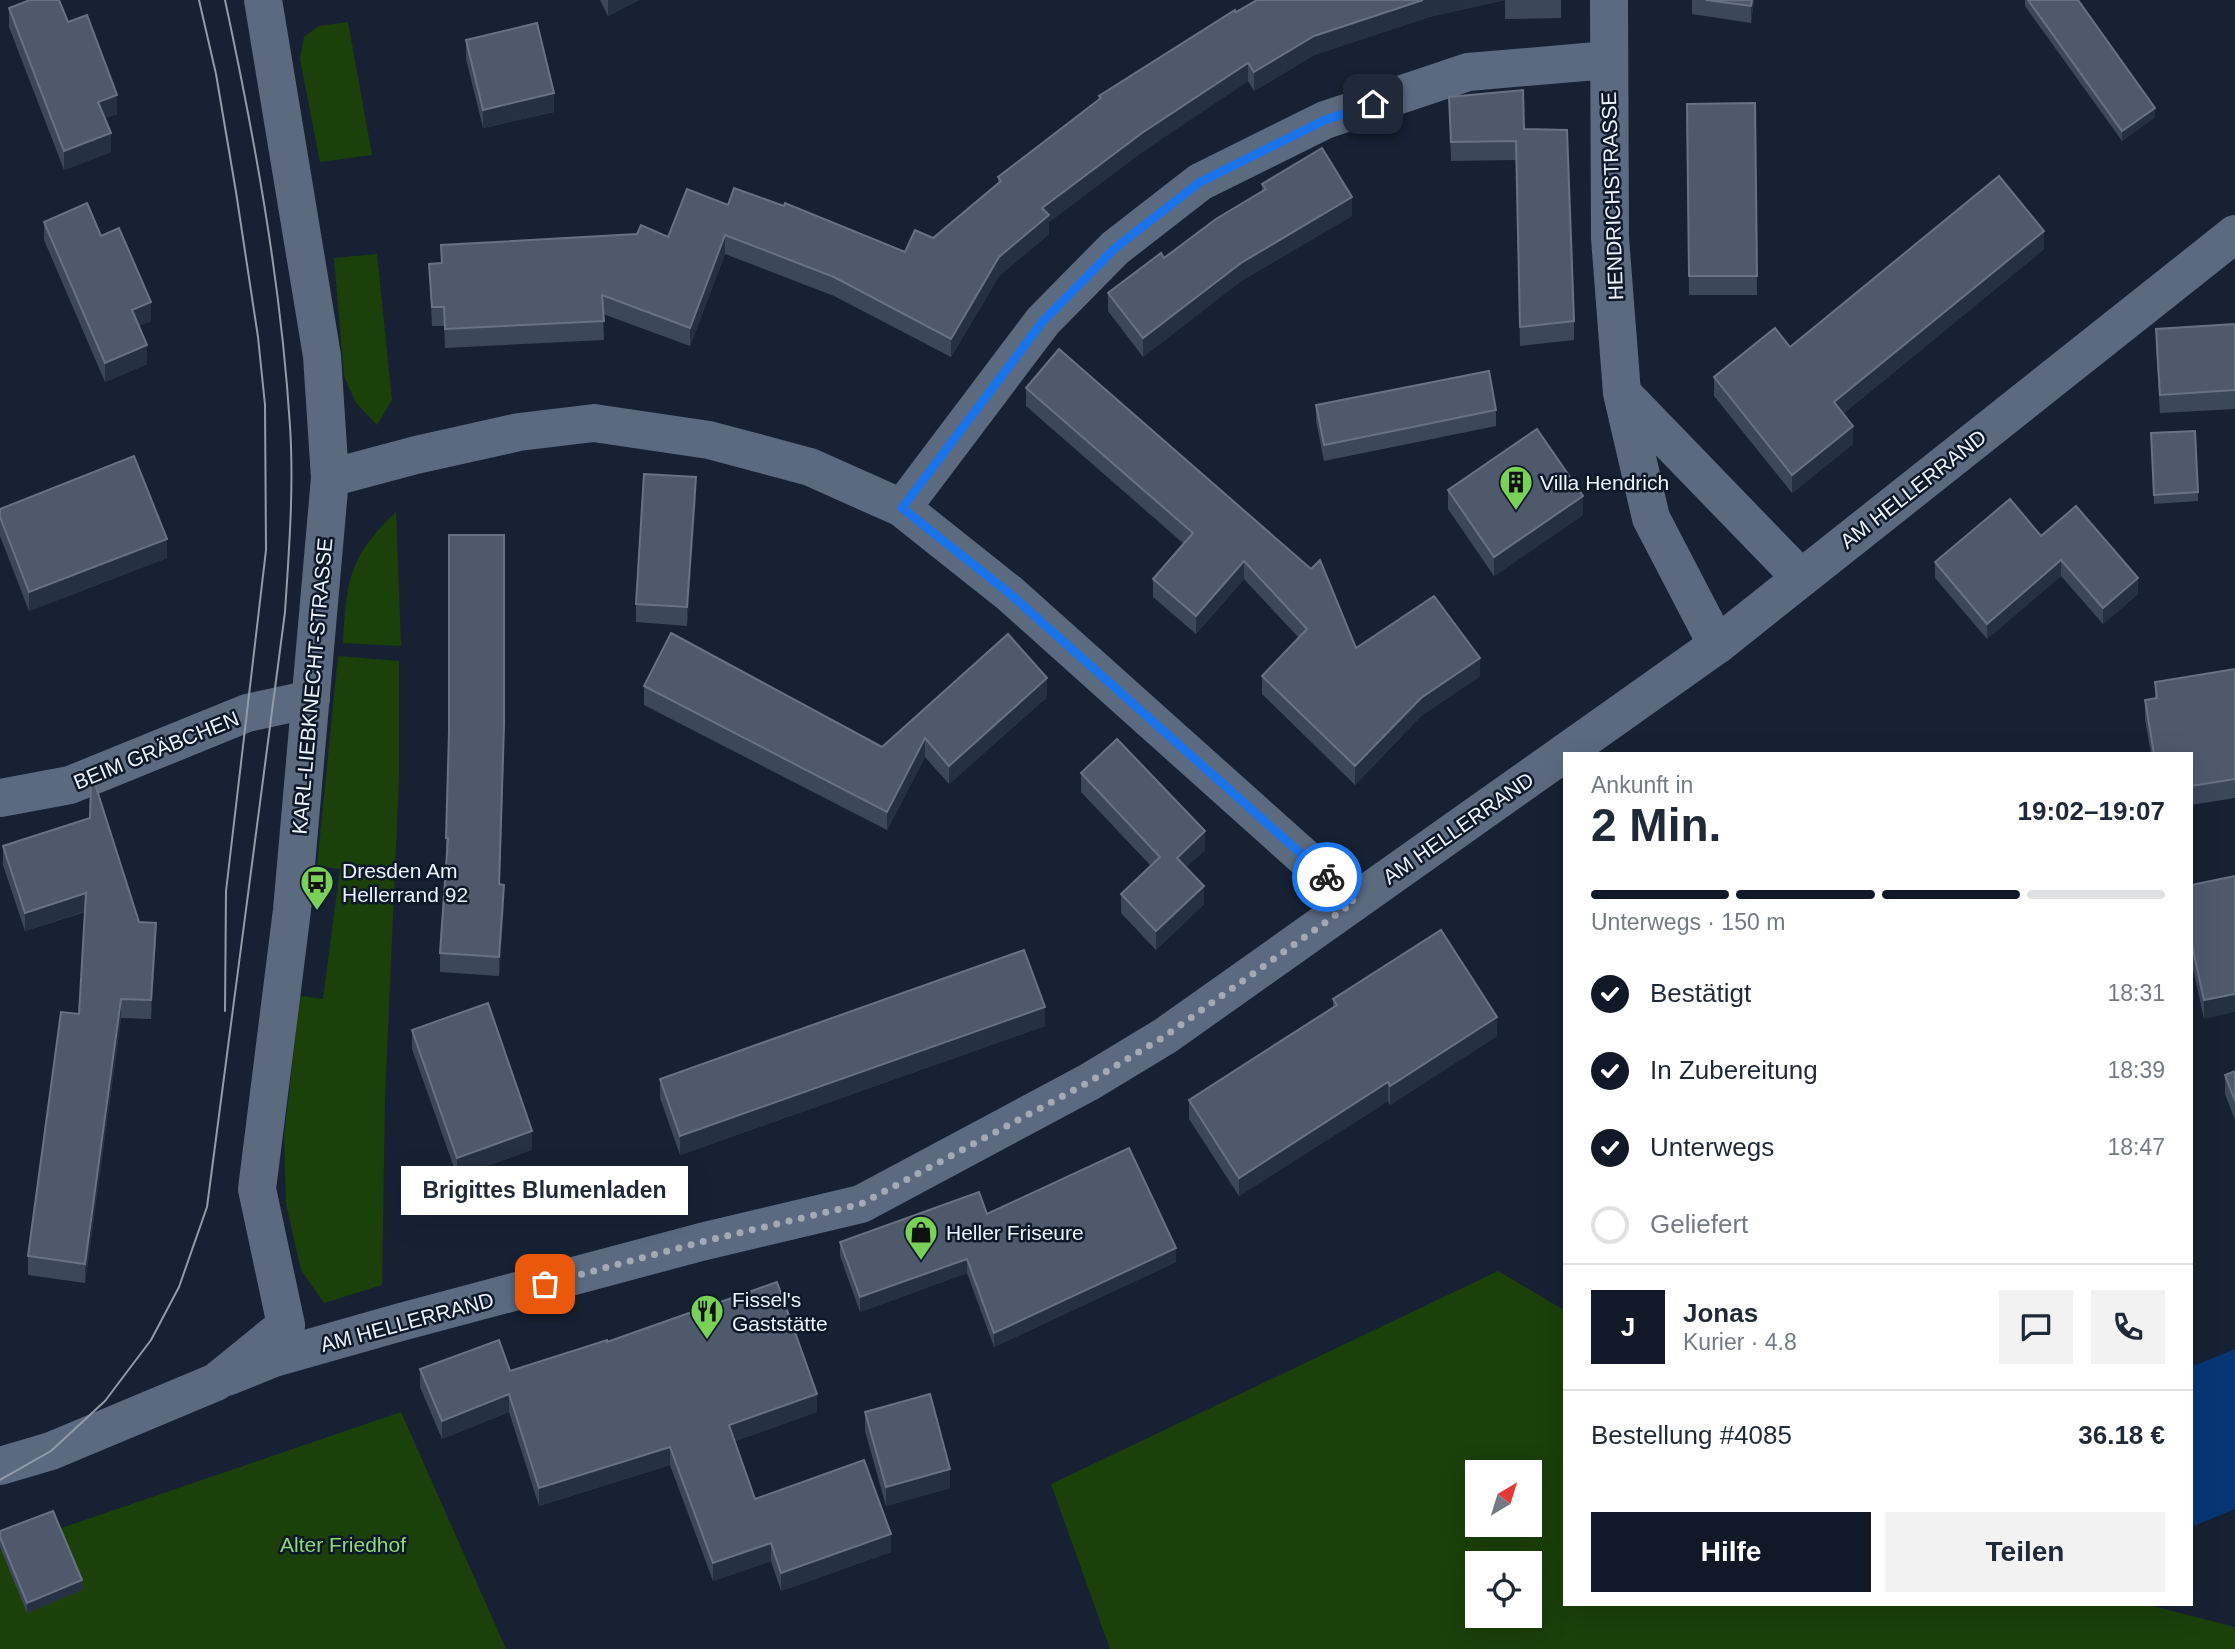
<!DOCTYPE html>
<html lang="de">
<meta charset="utf-8">
<style>
:root{--surface:#fff;--page:#f2f2f3;--text:#1f2937;--muted:#747a83;--line:#e0e1e3;--accent:#111827}
body{margin:0;font-family:Helvetica,sans-serif;background:var(--page);color:var(--text);height:100vh;display:flex;flex-direction:column;font-size:26px;white-space:nowrap}
*{box-sizing:border-box;margin:0}
p{font-size:23px;color:var(--muted)}
.icon{flex:none;width:38px;height:38px;fill:none;stroke:currentColor;stroke-width:2;stroke-linecap:round;stroke-linejoin:round}
.map{position:relative;flex:1;overflow:hidden}
.drawer{position:absolute;left:1563px;top:752px;width:630px;height:854px;display:flex;flex-direction:column;background:var(--surface);border-radius:0px;box-shadow:0 7px 28px #0002}
.drawer>*{flex:none}
.needle{width:46px;rotate:38deg}
.buttons{position:absolute;left:1465px;top:1460px;display:grid;gap:14px}
.buttons a{display:grid;place-items:center;width:77px;height:77px;border-radius:0px;background:var(--surface);box-shadow:0 7px 28px #0002;font-size:35px}
.pin{position:absolute;display:grid;place-items:center;width:60px;height:60px;color:#fff;margin:-30px;border-radius:14px;box-shadow:0 4px 10px #0006}
.courier{position:absolute;display:grid;place-items:center;width:70px;height:70px;margin:-35px;border:5px solid #1a73e8;border-radius:50%;background:#fff;color:#222;box-shadow:0 2px 9px #0007}
.bubble{position:absolute;height:49px;border-radius:0px;background:var(--surface);box-shadow:0 7px 28px #0002;font-size:23px;font-weight:600;line-height:49px;text-align:center}
.summary em{font-style:normal;font-weight:600}
.summary div{display:flex;flex-direction:column-reverse}
.summary{display:flex;align-items:center;justify-content:space-between;height:119px;padding:0 28px}
h1{font-size:46px;font-weight:600;line-height:52px}
.bar{display:grid;grid-template-columns:repeat(4,1fr);gap:10px 7px;align-content:center;height:84px;padding:0 28px}
.bar i{height:9px;border-radius:5px;background:var(--line)}
.bar .current{background:var(--accent)}
.bar p{grid-column:span 4}
.line{display:flex;align-items:center;gap:18px;padding:0 28px;border-top:2px solid var(--line)}
.line div{flex:1}
.round{display:grid;place-items:center;flex:none;width:74px;height:74px;border-radius:0px;background:var(--page)}
ol{padding:0 28px;list-style:none}
li{display:flex;align-items:center;gap:21px;height:77px}
li p{margin-inline-start:auto}
li .icon{padding:7px;border-radius:50%;background:var(--accent);color:#fff;stroke-width:4}
li:last-child{color:var(--muted)}
li i{width:38px;height:38px;border:4px solid var(--line);border-radius:50%}
.cta{display:flex;gap:14px;margin-top:auto;padding:14px 28px}
.cta a{flex:1;height:80px;border-radius:0px;background:var(--accent);color:#fff;font-size:28px;font-weight:600;line-height:80px;text-align:center}
.cta a+a{background:var(--page);color:var(--text)}
.map>svg:first-child{display:block}
.green{fill:#1b400a;fill-rule:evenodd}
.water{fill:#073676}
.lines{fill:none;stroke-linecap:round;stroke-linejoin:round}
.minor{stroke:#5c6a80;stroke-width:38}
.tertiary{stroke:#5c6a80;stroke-width:38}
.tram{stroke:#929ba8;stroke-width:2}
.wall{fill:#3b485a}
.shaded-wall{fill:#243143}
.building{fill:#4e5a6c;stroke:#677282;stroke-width:2}
.done{stroke:#a2aab6;stroke-width:7;stroke-dasharray:0 12.6}
.route{stroke:#1a73e8;stroke-width:9}
.labels{text-anchor:middle;dominant-baseline:central;stroke-width:5;stroke-linejoin:round;paint-order:stroke}
.street-label{font-size:21px;fill:#edf3fd;stroke:#0d1829}
.poi-label{font-size:21px;fill:#edf3fd;stroke:#0d1829;text-anchor:start}
.park-label{font-size:21px;fill:#8fd875;stroke:#0d1829}
</style>
<div class="map">
<svg width="2235" height="1649" viewBox="0 0 2235 1649">
<rect width="100%" height="100%" fill="#162233"/>
<g class="green">
<polygon points="348,22 372,155 320,162 300,59 304,37 319,26"/>
<polygon points="377,254 392,400 377,425 356,403 344,376 334,258"/>
<path d="M396,512l5,134 -58,-3c4,-63 5,-85 53,-131z"/>
<polygon points="338,656 399,661 399,777 385,1099 382,1285 324,1303 301,1270 286,1204 284,1137 300,996 323,999 340,869 317,866"/>
<path d="M1498,1271l66,39v295h585l86,22v22h-1125l-59,-165zM1477,1472h53v52h-53zM1477,1563h53v52h-53z"/>
<polygon points="401,1412 506,1649 0,1649 0,1549"/>
</g>
<polygon class="water" points="2235,1349 2235,1509 2191,1527 2191,1367"/>
<g class="lines">
<g class="minor">
<polyline points="1609,0 1610,238 1622,393 1651,518 1717,645"/>
<polyline points="1623,394 1801,578"/>
<polyline points="330,478 416,455 519,432 594,423 709,440 810,467 902,508 1009,593 1354,902"/>
<polyline points="902,508 1043,321 1115,248 1200,182 1325,120 1468,72 1608,60"/>
<polyline points="0,798 70,785 247,713 311,699"/>
<polyline points="227,1377 274,1358 401,1322 701,1242 861,1204 1089,1082 1165,1036 1717,645 2235,234"/>
</g>
<polyline class="tertiary" points="0,1466 51,1451 216,1382 286,1325 257,1189 292,910 330,478 322,356 263,0"/>
<g class="tram">
<polyline points="199,0 216,74 236,192 258,337 265,405 266,550 226,891 225,1011"/>
<path d="M0,1480l51,-29 54,-50 46,-61 28,-53 28,-80 78,-595c4,-62 9,-124 5,-186 -9,-143 -35,-286 -65,-426"/>
</g>
</g>
<g class="wall">
<polygon points="600,0 639,0 608,16"/>
<polygon points="1257,0 1561,0 1561,18 1505,19 1505,0 1429,17 1314,55 1254,91 1248,81 1142,152 1049,222 1049,234 999,276 951,357 834,296 725,254 690,346 603,314 604,340 445,348 444,326 432,326 429,264 441,263 441,245 668,237 728,205 905,252 933,238 998,184 998,177 1099,99 1099,96"/>
<polygon points="1692,0 1754,0 1751,23 1692,14"/>
<polygon points="2025,0 2078,0 2155,117 2122,141 2025,6"/>
<polygon points="9,8 68,22 117,114 105,118 111,152 64,170 9,27"/>
<polygon points="466,40 554,112 483,128 466,59"/>
<polygon points="1449,97 1524,129 1574,321 1574,340 1520,346 1516,160 1451,161"/>
<polygon points="1755,103 1757,295 1689,295 1687,104"/>
<polygon points="1262,184 1352,216 1241,281 1143,357 1108,311 1108,293 1164,258 1262,191"/>
<polygon points="44,222 101,236 151,321 139,326 147,364 105,382 44,240"/>
<polygon points="2044,249 1844,413 1853,444 1792,493 1714,396 1714,377"/>
<polygon points="2235,324 2235,409 2160,413 2156,347 2156,329"/>
<polygon points="1026,388 1356,648 1480,676 1421,716 1355,785 1262,694 1262,676 1299,638 1244,579 1196,634 1153,597 1153,579 1184,544 1026,406"/>
<polygon points="1316,405 1496,410 1496,426 1324,461 1316,421"/>
<polygon points="2151,433 2198,492 2198,501 2154,504"/>
<polygon points="1448,490 1583,515 1494,576 1448,509"/>
<polygon points="696,496 687,626 636,622 636,604"/>
<polygon points="0,517 167,558 29,611 0,536"/>
<polygon points="2041,536 2138,594 2103,624 2061,576 1987,639 1935,578 1935,562"/>
<polygon points="2235,669 2235,798 2191,805 2191,754 2151,754 2145,719 2145,700 2155,699 2155,682"/>
<polygon points="644,686 882,747 1047,697 949,784 925,757 887,830 644,705"/>
<polygon points="449,733 504,744 500,884 504,904 499,976 440,972 440,953 447,856 446,856 446,838"/>
<polygon points="1081,773 1205,850 1186,867 1204,904 1156,950 1121,913 1121,894 1151,866 1081,792"/>
<polygon points="3,846 139,922 156,941 151,1019 121,1018 85,1283 28,1275 28,1256 79,1014 85,912 25,931 3,865"/>
<polygon points="2235,876 2204,1019 2191,960 2191,885"/>
<polygon points="1333,999 1497,1036 1390,1105 1388,1101 1239,1196 1189,1119 1189,1100 1333,1007"/>
<polygon points="1045,1026 680,1155 660,1098 660,1079"/>
<polygon points="412,1030 532,1150 457,1176 412,1049"/>
<polygon points="2235,1071 2235,1120 2225,1094 2225,1075"/>
<polygon points="987,1214 1176,1262 994,1347 967,1273 860,1312 840,1256 840,1242"/>
<polygon points="607,1342 817,1412 735,1441 755,1499 891,1552 781,1591 771,1561 713,1581 670,1465 539,1506 509,1412 442,1439 420,1387 420,1369 510,1371"/>
<polygon points="865,1412 950,1488 886,1506 865,1431"/>
<polygon points="0,1531 82,1590 27,1613 0,1547"/>
</g>
<g class="shaded-wall">
<polygon points="608,0 639,0 608,16"/>
<polygon points="1423,0 1505,0 1429,17 1314,55 1254,91 1254,72 1314,36"/>
<polygon points="1752,0 1754,0 1751,23 1751,6"/>
<polygon points="1248,63 1248,81 1142,152 1049,222 1049,234 999,276 951,357 951,339 999,257 1042,208 1142,133"/>
<polygon points="554,93 554,112 483,128 483,110"/>
<polygon points="117,95 117,114 98,121 98,102"/>
<polygon points="2155,108 2155,117 2122,141 2122,131"/>
<polygon points="111,133 111,152 64,170 64,151"/>
<polygon points="1352,197 1352,216 1241,281 1143,357 1143,338 1241,263"/>
<polygon points="2044,231 2044,249 1834,421 1834,402"/>
<polygon points="725,235 725,254 690,346 690,328"/>
<polygon points="151,302 151,321 132,329 132,310"/>
<polygon points="147,345 147,364 105,382 105,363"/>
<polygon points="1853,426 1853,444 1792,493 1792,475"/>
<polygon points="696,477 696,496 687,626 687,607"/>
<polygon points="1583,496 1583,515 1494,576 1494,557"/>
<polygon points="167,539 167,558 29,611 29,592"/>
<polygon points="2061,560 2061,576 1987,639 1987,624"/>
<polygon points="1244,561 1244,579 1196,634 1196,616"/>
<polygon points="2138,578 2138,594 2103,624 2103,608"/>
<polygon points="1480,658 1480,676 1421,716 1355,785 1355,766 1421,698"/>
<polygon points="1047,678 1047,697 949,784 949,766"/>
<polygon points="925,738 925,757 887,830 887,812"/>
<polygon points="1205,831 1205,850 1177,876 1177,858"/>
<polygon points="504,885 504,904 499,976 499,957"/>
<polygon points="1204,886 1204,904 1156,950 1156,931"/>
<polygon points="86,893 86,911 25,931 25,913"/>
<polygon points="156,923 156,941 151,1019 151,1000"/>
<polygon points="2235,994 2235,1012 2204,1019 2204,1000"/>
<polygon points="121,999 121,1018 85,1283 85,1264"/>
<polygon points="1045,1007 1045,1026 680,1155 680,1136"/>
<polygon points="1497,1017 1497,1036 1390,1105 1390,1086"/>
<polygon points="1388,1082 1388,1101 1239,1196 1239,1178"/>
<polygon points="532,1131 532,1150 457,1176 457,1158"/>
<polygon points="1176,1248 1176,1262 994,1347 994,1333"/>
<polygon points="967,1259 967,1273 860,1312 860,1297"/>
<polygon points="509,1394 509,1412 442,1439 442,1421"/>
<polygon points="817,1394 817,1412 729,1443 729,1425"/>
<polygon points="670,1447 670,1465 539,1506 539,1488"/>
<polygon points="950,1469 950,1488 886,1506 886,1487"/>
<polygon points="891,1534 891,1552 781,1591 781,1573"/>
<polygon points="771,1543 771,1561 713,1581 713,1563"/>
<polygon points="82,1580 82,1590 27,1613 27,1603"/>
</g>
<g class="building">
<polygon points="30,0 59,0 68,22 87,15 117,95 98,102 111,133 64,151 9,8"/>
<polygon points="1257,0 1423,0 1314,36 1254,72 1248,63 1142,133 1042,208 1049,215 999,257 951,339 834,277 725,235 690,328 602,295 604,321 445,329 444,307 432,307 429,264 442,263 441,245 637,234 641,225 668,237 687,189 728,205 734,188 784,206 785,203 905,252 915,230 933,238 1001,181 998,177 1101,98 1099,96 1235,10 1236,12"/>
<polygon points="1706,0 1752,0 1751,6"/>
<polygon points="2028,0 2078,0 2155,108 2122,131"/>
<polygon points="537,23 554,93 483,110 466,40"/>
<polygon points="1523,90 1524,129 1567,130 1574,321 1520,327 1516,141 1451,142 1449,97"/>
<polygon points="1755,103 1757,276 1689,276 1687,104"/>
<polygon points="1322,148 1352,197 1241,263 1143,338 1108,293 1161,253 1164,258 1216,219 1266,189 1262,184"/>
<polygon points="1999,176 2044,231 1834,402 1853,426 1792,475 1714,377 1775,328 1790,347"/>
<polygon points="87,203 101,236 119,228 151,302 132,310 147,345 105,363 44,222"/>
<polygon points="2235,324 2235,390 2160,395 2156,329"/>
<polygon points="1059,349 1311,569 1320,560 1356,648 1434,596 1480,658 1421,698 1355,766 1262,676 1307,629 1244,561 1196,616 1153,579 1193,533 1026,388"/>
<polygon points="1489,371 1496,410 1324,445 1316,405"/>
<polygon points="1537,429 1583,496 1494,557 1448,490"/>
<polygon points="2195,431 2198,492 2154,495 2151,433"/>
<polygon points="134,456 167,539 29,592 0,517 0,509"/>
<polygon points="644,474 696,477 687,607 636,604"/>
<polygon points="2010,499 2041,536 2076,506 2138,578 2103,608 2061,560 1987,624 1935,562"/>
<polygon points="449,535 504,535 504,725 499,884 504,885 499,957 440,953 448,838 446,838 449,732"/>
<polygon points="671,633 882,747 1008,634 1047,678 949,766 925,738 887,812 644,686"/>
<polygon points="2235,669 2235,779 2191,786 2191,754 2154,754 2145,700 2157,698 2155,682"/>
<polygon points="1117,739 1205,831 1177,858 1204,886 1156,931 1121,894 1160,857 1081,773"/>
<polygon points="91,784 95,784 139,922 156,923 151,1000 121,999 85,1264 28,1256 61,1012 79,1014 86,893 25,913 3,846 90,818"/>
<polygon points="2235,876 2235,994 2204,1000 2191,941 2191,885"/>
<polygon points="1441,930 1497,1017 1390,1086 1388,1082 1239,1178 1189,1100 1337,1005 1333,999"/>
<polygon points="1024,950 1045,1007 680,1136 660,1079"/>
<polygon points="488,1003 532,1131 457,1158 412,1030"/>
<polygon points="2235,1071 2235,1101 2225,1075"/>
<polygon points="1129,1148 1176,1248 994,1333 967,1259 860,1297 840,1242 979,1192 987,1214"/>
<polygon points="777,1282 817,1394 729,1425 755,1499 864,1460 891,1534 781,1573 771,1543 713,1563 670,1447 539,1488 509,1394 442,1421 420,1369 499,1340 510,1371 607,1340 607,1342"/>
<polygon points="930,1394 950,1469 886,1487 865,1412"/>
<polygon points="53,1511 82,1580 27,1603 0,1537 0,1531"/>
</g>
<g class="lines">
<polyline class="done" points="545,1284 701,1242 861,1204 1089,1082 1165,1036 1354,902 1327,877"/>
<polyline class="route" points="1327,877 1009,593 902,508 1043,321 1115,248 1200,182 1325,120 1373,104"/>
</g>
<defs>
<symbol id="building-pin" viewBox="-11 -11 22 30"><path d="M0 17L-7.5 6A9.5 9.5 0 1 1 7.5 6Z" fill="#79d157" stroke="#0d1829"/><path d="M-4-6H4V6H1V3H-1V6H-4ZM-2.5-4.3h1.7v1.8h-1.7ZM.8-4.3h1.7v1.8H.8ZM-2.5-1h1.7V.8h-1.7ZM.8-1h1.7V.8H.8Z" fill="#111"/></symbol>
<symbol id="bus-pin" viewBox="-11 -11 22 30"><path d="M0 17L-7.5 6A9.5 9.5 0 1 1 7.5 6Z" fill="#79d157" stroke="#0d1829"/><path d="M-5-6H5V4H4V6H2V4H-2V6H-4V4H-5ZM-3.5-4V0h7V-4ZM-3.5 1.2v1.5H-2V1.2ZM2 1.2v1.5H3.5V1.2Z" fill="#111"/></symbol>
<symbol id="shop-pin" viewBox="-11 -11 22 30"><path d="M0 17L-7.5 6A9.5 9.5 0 1 1 7.5 6Z" fill="#79d157" stroke="#0d1829"/><path d="M-5-2.5h2.3a2.7 3.5 0 0 1 5.4 0H5L5.5 6h-11ZM-1.5-2.5h3a1.5 2.3 0 0 0-3 0Z" fill="#111"/></symbol>
<symbol id="restaurant-pin" viewBox="-11 -11 22 30"><path d="M0 17L-7.5 6A9.5 9.5 0 1 1 7.5 6Z" fill="#79d157" stroke="#0d1829"/><path d="M-5-6h1v4h1v-4h1v4h1v-4h1v5L-1.5 .5V6h-2V.5L-5-1ZM5-6V6H3V1.5H1.5Q1.5-4 5-6Z" fill="#111"/></symbol>
</defs>
<g fill-rule="evenodd">
<use href="#building-pin" x="1497" y="463" width="38" height="52"/>
<use href="#bus-pin" x="298" y="863" width="38" height="52"/>
<use href="#shop-pin" x="902" y="1213" width="38" height="52"/>
<use href="#restaurant-pin" x="688" y="1292" width="38" height="52"/>
</g>
<g class="labels">
<g class="street-label">
<text transform="translate(1612 196) rotate(-92)">HENDRICHSTRASSE</text>
<text transform="translate(1913 489) rotate(-38)">AM HELLERRAND</text>
<text transform="translate(312 686) rotate(-85)">KARL-LIEBKNECHT-STRASSE</text>
<text transform="translate(156 750) rotate(-22)">BEIM GRÄBCHEN</text>
<text transform="translate(1458 828) rotate(-35)">AM HELLERRAND</text>
<text transform="translate(407 1322) rotate(-15)">AM HELLERRAND</text>
</g>
<g class="poi-label">
<text x="1540" y="482">Villa Hendrich</text>
<text x="342" y="870">Dresden Am<tspan x="342" dy="24">Hellerrand 92</tspan></text>
<text x="946" y="1232">Heller Friseure</text>
<text x="732" y="1299">Fissel's<tspan x="732" dy="24">Gaststätte</tspan></text>
</g>
<g class="park-label">
<text x="343" y="1544">Alter Friedhof</text>
</g>
</g>
</svg>
<div class="buttons">
<a><svg class="needle" viewBox="-14 -14 28 28"><path d="M0-13l5 13h-10z" fill="#e53935"/><path d="M0 13l5-13h-10z" fill="#747a83"/></svg></a>
<a><svg class="icon" aria-label="locate" viewBox="0 0 24 24"><circle cx="12" cy="12" r="6"/><path d="M12 2v4M12 18v4M2 12h4M18 12h4"/></svg></a>
</div>
<div class="pin" style="left:545px;top:1284px;background:#ea580c"><svg class="icon" aria-label="bag" viewBox="0 0 24 24"><path d="M5 8h14l-1 12H6zM9 8a3 3 0 0 1 6 0"/></svg></div>
<div class="pin" style="left:1373px;top:104px;background:#1f2937"><svg class="icon" aria-label="home" viewBox="0 0 24 24"><path d="M3 11l9-7 9 7M6 9v11h12V9"/></svg></div>
<div class="courier" style="left:1327px;top:877px"><svg class="icon" aria-label="bike" viewBox="0 0 24 24"><circle cx="6" cy="16" r="4"/><circle cx="18" cy="16" r="4"/><path d="M6 16l4-8h5l3 8M10 8l3 8H6M13 5h3"/></svg></div>
<div class="bubble" style="left:401px;top:1166px;width:287px">Brigittes Blumenladen</div>
<section class="drawer">
<div class="summary"><div><h1>2 Min.</h1><p>Ankunft in</p></div><em>19:02–19:07</em></div>
<div class="bar"><i class="current"></i><i class="current"></i><i class="current"></i><i></i><p>Unterwegs · 150 m</p></div>
<ol>
<li><svg class="icon" aria-label="check" viewBox="0 0 24 24"><path d="M5 12l5 5 9-10"/></svg>Bestätigt<p>18:31</p></li>
<li><svg class="icon" aria-label="check" viewBox="0 0 24 24"><path d="M5 12l5 5 9-10"/></svg>In Zubereitung<p>18:39</p></li>
<li><svg class="icon" aria-label="check" viewBox="0 0 24 24"><path d="M5 12l5 5 9-10"/></svg>Unterwegs<p>18:47</p></li>
<li><i></i>Geliefert</li>
</ol>
<div class="line" style="height:126px"><b class="round" style="background:var(--accent);color:#fff">J</b><div><b>Jonas</b><p>Kurier · 4.8</p></div><a class="round"><svg class="icon" aria-label="chat" viewBox="0 0 24 24"><path d="M4 5h16v11H9l-5 4z"/></svg></a><a class="round"><svg class="icon" aria-label="phone" viewBox="0 0 24 24"><path d="M5 4h4l2 5-3 2q2 4 5 5l2-3 5 2v4C11 20 4 13 5 4z"/></svg></a></div>
<div class="line" style="height:91px"><div>Bestellung #4085</div><b>36.18 €</b></div>
<div class="cta"><a>Hilfe</a><a>Teilen</a></div>
</section>
</div>
